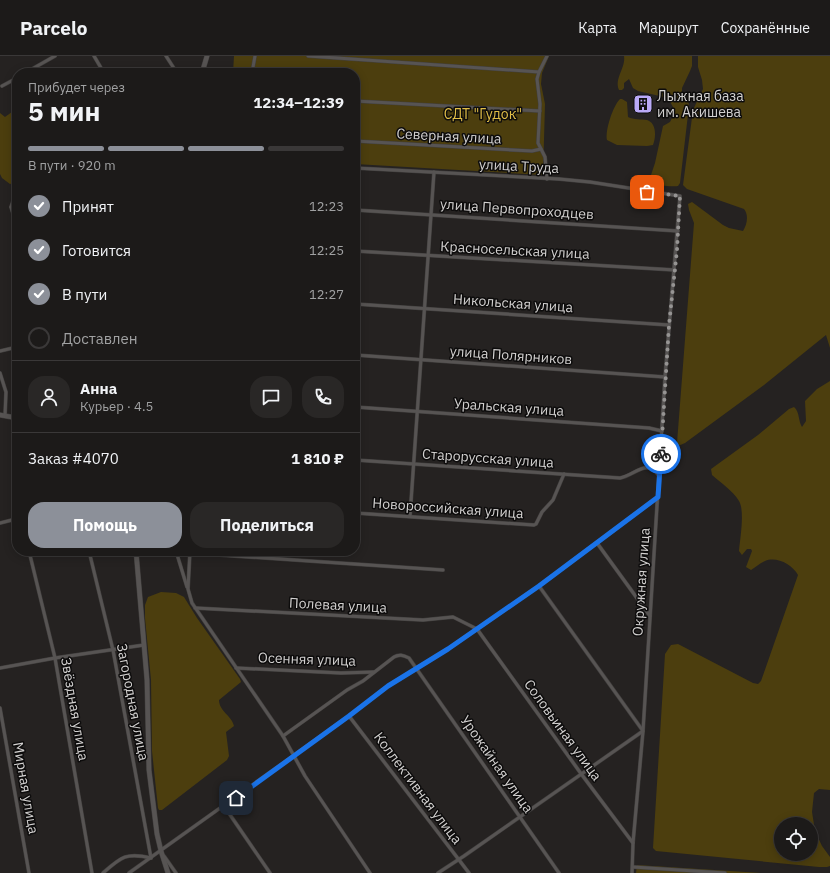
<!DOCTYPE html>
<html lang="ru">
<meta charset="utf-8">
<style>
:root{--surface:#1c1a19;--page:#292726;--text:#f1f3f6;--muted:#a0a1a2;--line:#3a3838;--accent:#8c9099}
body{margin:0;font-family:"IBM Plex Sans",sans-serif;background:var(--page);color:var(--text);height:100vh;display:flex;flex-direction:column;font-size:15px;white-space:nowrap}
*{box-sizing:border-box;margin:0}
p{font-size:13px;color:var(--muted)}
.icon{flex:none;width:22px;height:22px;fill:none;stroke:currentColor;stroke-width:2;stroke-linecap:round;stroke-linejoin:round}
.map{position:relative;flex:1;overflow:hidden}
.panel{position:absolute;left:12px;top:12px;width:348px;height:488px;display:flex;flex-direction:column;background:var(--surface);border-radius:16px;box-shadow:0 2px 10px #0003,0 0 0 1px var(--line)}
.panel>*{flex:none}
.tools{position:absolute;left:774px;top:761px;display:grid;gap:8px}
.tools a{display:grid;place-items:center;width:44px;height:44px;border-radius:50%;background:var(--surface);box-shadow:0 2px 10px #0003,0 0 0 1px var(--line);font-size:20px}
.pin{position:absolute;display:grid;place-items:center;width:34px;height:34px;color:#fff;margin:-17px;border-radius:8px;box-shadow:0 2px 6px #0006}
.courier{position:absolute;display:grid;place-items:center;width:40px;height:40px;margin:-20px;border:3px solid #1a73e8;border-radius:50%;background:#fff;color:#222;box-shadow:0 1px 5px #0007}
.overview em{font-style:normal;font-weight:700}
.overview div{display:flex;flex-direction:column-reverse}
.overview{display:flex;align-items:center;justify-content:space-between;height:68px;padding:0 16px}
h1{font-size:26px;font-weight:700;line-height:30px}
.bar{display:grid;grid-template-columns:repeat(4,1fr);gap:6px 4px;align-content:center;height:48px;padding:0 16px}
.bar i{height:5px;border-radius:3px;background:var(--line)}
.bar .selected{background:var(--accent)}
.bar p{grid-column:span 4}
.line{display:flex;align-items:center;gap:10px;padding:0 16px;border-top:1px solid var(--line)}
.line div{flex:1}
.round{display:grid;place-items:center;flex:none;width:42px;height:42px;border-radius:16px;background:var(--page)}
ol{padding:0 16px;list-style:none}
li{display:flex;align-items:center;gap:12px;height:44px}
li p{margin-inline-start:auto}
li .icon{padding:4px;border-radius:50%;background:var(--accent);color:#fff;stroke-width:4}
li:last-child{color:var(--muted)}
li i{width:22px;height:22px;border:2px solid var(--line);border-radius:50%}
.action{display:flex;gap:8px;margin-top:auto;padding:8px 16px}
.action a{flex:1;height:46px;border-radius:16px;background:var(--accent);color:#fff;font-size:16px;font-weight:700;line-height:46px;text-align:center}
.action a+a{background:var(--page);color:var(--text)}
header{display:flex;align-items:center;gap:24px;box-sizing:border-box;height:56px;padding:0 20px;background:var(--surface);border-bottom:1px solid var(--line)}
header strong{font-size:19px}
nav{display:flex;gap:22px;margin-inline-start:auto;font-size:14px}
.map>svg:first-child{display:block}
.green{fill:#4c3e0e;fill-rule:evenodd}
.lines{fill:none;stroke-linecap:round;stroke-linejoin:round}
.street-casing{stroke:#413f3e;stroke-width:4}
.secondary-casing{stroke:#413f3e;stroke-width:5.5}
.street{stroke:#575453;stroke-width:3}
.secondary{stroke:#575453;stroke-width:4.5}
.done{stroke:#969493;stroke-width:4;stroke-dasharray:0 7.2}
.route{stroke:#1a73e8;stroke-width:5}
.labels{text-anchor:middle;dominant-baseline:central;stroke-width:3;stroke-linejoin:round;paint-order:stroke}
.poi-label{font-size:14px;fill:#d3d1d0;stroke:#0d0c0c;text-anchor:start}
.park-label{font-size:14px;fill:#e1be47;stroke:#0d0c0c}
.street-label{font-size:14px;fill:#d3d1d0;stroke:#0d0c0c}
</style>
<header>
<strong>Parcelo</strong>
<nav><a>Карта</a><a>Маршрут</a><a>Сохранённые</a></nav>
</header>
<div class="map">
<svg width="830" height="817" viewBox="0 0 830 817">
<rect width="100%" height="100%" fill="#252221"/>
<g class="green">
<polygon points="234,0 549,0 542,17 541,28 545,48 543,119 355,108 355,17 233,17"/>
<path d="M624,0h68v10l-2,5 -8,17v5l6,7 1,6 -9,77 -2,3c-3,1 -28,-1 -30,-2l7,-21 8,-37 7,-4 3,-6v-9l-5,-9 -30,-7 -5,-3 -4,-9 -5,4v5l-2,2h-3c-5,-12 7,-22 5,-34z"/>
<path d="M698,0h132v292l-4,-13 -62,50 -79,58 -7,3 -1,-3 17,-220 -5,-13 -1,-6 4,-2 31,23 6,3 14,3c4,-6 6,-16 1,-22l-57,-20 -4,-4 10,-75 10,-21 -1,-9 -4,-13z"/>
<path d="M620,43h2l5,3 1,15c6,3 13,2 19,3 10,3 9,18 6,25l-6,1 -30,-1 -10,-5c-2,-10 6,-34 13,-41z"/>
<polygon points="16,53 17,54 17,121 15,127 10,128 2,122 0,118 0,57 5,61"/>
<path d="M830,325v409l-11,-1 -5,4 -2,19 3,19 7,15 8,11v9l-3,1h-8l-163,-16 -3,-3 12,-194 6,-9 7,-1 75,39 5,1 3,-3 37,-106c-6,-11 -22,-19 -33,-14 -5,2 -9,6 -14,9l-5,-3 6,-16 -1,-2h-4l-5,6 -3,-4c1,-12 6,-40 0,-50 -6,-10 -18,-18 -27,-26l-1,-6 47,-34 31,-26 5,-2c6,5 4,14 8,20l4,-6 -1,-20 12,-12zM781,768h30v30h-30z"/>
<path d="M161,536l15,1 8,4 13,21 43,61 1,3 -22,18c0,11 13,16 15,26l-8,6 3,24 -2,4 -65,50h-3l-1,-2 -6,-57 -1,-71 -6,-62v-13l3,-8z"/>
<polygon points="637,809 761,817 636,817"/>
</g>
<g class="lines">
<defs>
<g id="street">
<polyline points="94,0 104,17"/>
<polyline points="166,0 177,17"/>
<polyline points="308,0 539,16"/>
<polyline points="547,0 539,16 537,23 540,48 538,87 545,101 547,123"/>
<polyline points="25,17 55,0"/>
<polyline points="252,17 255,0"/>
<polyline points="2,30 17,22"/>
<polyline points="355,45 540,55"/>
<polyline points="355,85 532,95 541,93"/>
<polyline points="355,112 559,123 590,126 680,140 665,321 643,675 633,787 632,817"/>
<polyline points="17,134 11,151 17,171"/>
<polyline points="11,151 17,153"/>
<polyline points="355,154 678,175"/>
<polyline points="355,195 675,214"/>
<polyline points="355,248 669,269"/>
<polyline points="0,295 17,291"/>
<polyline points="355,299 665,321"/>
<polyline points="0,317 6,336 5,360"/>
<polyline points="355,351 649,372 662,375"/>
<path d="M355,404l265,18c15,-3 27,-20 39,-2"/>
<polyline points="355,457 534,469 536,468 542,456 553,444 564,418"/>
<polyline points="410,460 434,116"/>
<polyline points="0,467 12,464 17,464"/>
<polyline points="597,487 650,560"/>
<polyline points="29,495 55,602 92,817"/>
<polyline points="89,495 113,594 151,802"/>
<polyline points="176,495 187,531"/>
<polyline points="190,495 188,533 192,547 283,680 305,720 370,817"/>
<polyline points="190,497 443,514"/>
<polyline points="195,552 423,564 453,561 477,573 582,719 633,787"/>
<polyline points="0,612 55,602 144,589"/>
<polyline points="236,612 341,617 374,616"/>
<polyline points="0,652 29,817"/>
<polyline points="349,660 469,817"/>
<path d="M283,680l64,-46 16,-9 31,-24c5,-3 9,-2 15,1l150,215"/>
<polyline points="224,750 270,817"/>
<polyline points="164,800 176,817"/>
<polyline points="633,811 725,817"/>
<path d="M103,817c18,-16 23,-21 48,-15"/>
<polyline points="129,817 349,660 388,630 448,593 539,530 658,441"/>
<polyline points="438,817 464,800 643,675 539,530"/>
</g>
<g id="secondary">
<polyline points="202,17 207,0"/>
<polyline points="0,359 17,362"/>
<polyline points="136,495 147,624 149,714 157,778 161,795 168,817"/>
</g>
</defs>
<use href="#street" class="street-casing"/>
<use href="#secondary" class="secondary-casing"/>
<use href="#street" class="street"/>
<use href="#secondary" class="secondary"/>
</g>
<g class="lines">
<polyline class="done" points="647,136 680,140 677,194 669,269 661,398"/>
<polyline class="route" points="236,742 349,660 388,630 448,593 539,530 658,441 661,398"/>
</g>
<defs>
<symbol id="building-square" viewBox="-11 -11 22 22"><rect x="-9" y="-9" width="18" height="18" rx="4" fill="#baaaf7" stroke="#0d0c0c"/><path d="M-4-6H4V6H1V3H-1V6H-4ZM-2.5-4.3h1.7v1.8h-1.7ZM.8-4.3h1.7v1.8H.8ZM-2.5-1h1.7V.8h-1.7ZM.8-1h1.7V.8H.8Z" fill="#111"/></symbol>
</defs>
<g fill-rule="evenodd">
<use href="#building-square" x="632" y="37" width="22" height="22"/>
</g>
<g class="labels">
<g class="poi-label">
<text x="657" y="40">Лыжная база<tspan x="657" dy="16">им. Акишева</tspan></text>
</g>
<g class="park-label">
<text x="483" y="58">СДТ "Гудок"</text>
</g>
<g class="street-label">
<text transform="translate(449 80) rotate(3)">Северная улица</text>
<text transform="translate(519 110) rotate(3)">улица Труда</text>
<text transform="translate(517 153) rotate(4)">улица Первопроходцев</text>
<text transform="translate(515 194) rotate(3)">Красносельская улица</text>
<text transform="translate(513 247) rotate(4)">Никольская улица</text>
<text transform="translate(511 299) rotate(4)">улица Полярников</text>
<text transform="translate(509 351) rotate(4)">Уральская улица</text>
<text transform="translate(488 402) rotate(4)">Старорусская улица</text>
<text transform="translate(448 452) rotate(4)">Новороссийская улица</text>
<text transform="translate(641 526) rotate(-86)">Окружная улица</text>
<text transform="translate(338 549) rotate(3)">Полевая улица</text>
<text transform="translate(307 603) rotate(2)">Осенняя улица</text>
<text transform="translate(133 646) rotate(79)">Загородная улица</text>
<text transform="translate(75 653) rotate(80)">Звёздная улица</text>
<text transform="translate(563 674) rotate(54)">Соловьиная улица</text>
<text transform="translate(497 708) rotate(55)">Урожайная улица</text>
<text transform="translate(26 732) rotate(80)">Мирная улица</text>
<text transform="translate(418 732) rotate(53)">Коллективная улица</text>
</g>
</g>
</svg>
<div class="tools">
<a><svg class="icon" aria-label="locate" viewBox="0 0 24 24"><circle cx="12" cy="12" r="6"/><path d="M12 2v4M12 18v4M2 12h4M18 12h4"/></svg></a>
</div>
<div class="pin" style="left:647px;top:136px;background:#ea580c"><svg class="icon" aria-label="bag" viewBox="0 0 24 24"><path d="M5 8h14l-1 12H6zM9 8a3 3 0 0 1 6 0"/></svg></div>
<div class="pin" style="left:236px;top:742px;background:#1f2937"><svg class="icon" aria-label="home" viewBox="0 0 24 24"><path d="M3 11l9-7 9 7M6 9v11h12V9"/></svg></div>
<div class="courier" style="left:661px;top:398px"><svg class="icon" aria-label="bike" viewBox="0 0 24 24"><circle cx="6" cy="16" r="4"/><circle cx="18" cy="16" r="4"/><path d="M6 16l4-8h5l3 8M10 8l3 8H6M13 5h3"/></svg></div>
<section class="panel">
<div class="overview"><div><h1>5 мин</h1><p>Прибудет через</p></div><em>12:34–12:39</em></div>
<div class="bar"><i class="selected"></i><i class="selected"></i><i class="selected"></i><i></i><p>В пути · 920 m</p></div>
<ol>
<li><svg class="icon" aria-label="check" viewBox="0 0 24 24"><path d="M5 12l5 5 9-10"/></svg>Принят<p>12:23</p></li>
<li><svg class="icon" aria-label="check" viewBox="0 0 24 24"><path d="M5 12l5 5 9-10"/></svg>Готовится<p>12:25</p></li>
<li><svg class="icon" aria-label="check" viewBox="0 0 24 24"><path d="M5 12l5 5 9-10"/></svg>В пути<p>12:27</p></li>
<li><i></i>Доставлен</li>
</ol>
<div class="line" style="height:72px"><a class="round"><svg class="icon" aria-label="person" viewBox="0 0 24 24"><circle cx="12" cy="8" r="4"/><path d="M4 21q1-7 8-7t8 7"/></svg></a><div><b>Анна</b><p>Курьер · 4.5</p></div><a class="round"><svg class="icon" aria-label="chat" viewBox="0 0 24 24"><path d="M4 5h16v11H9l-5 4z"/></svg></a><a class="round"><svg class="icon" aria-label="phone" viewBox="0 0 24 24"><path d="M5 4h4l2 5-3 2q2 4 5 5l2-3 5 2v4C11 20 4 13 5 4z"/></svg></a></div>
<div class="line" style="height:52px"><div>Заказ #4070</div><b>1 810 ₽</b></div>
<div class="action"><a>Помощь</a><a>Поделиться</a></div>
</section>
</div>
